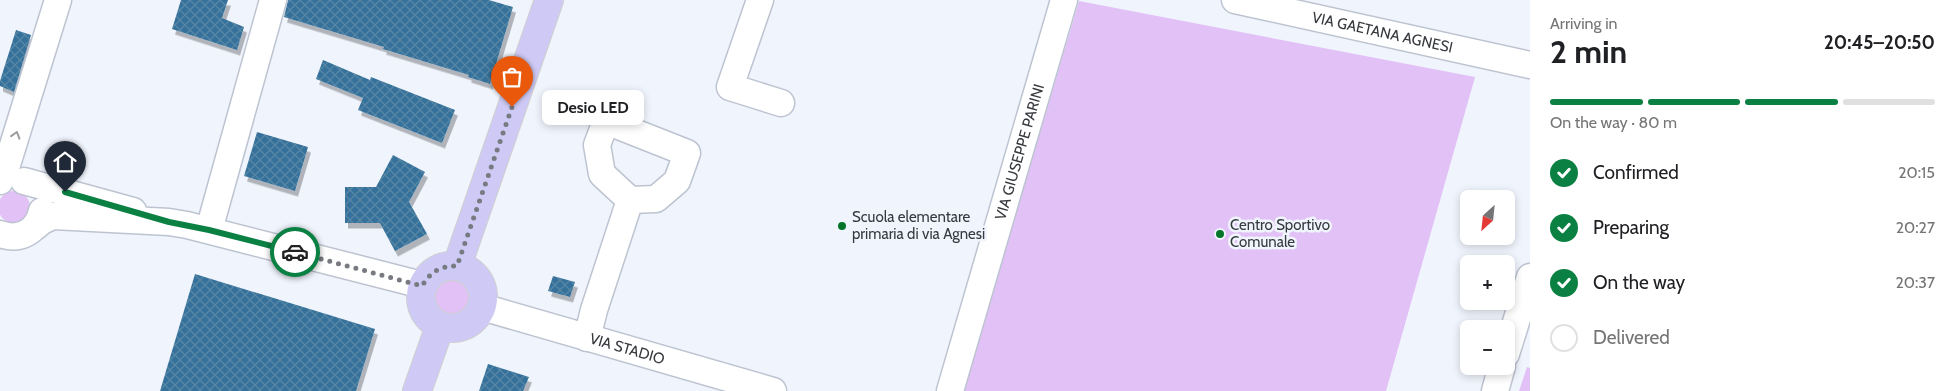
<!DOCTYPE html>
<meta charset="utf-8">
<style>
:root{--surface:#fff;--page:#f2f2f2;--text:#202124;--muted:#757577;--line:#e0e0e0;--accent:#0b8043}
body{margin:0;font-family:Cabin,sans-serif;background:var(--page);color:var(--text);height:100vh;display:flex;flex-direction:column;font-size:19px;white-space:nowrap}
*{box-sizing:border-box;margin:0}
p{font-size:16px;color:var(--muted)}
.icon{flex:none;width:28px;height:28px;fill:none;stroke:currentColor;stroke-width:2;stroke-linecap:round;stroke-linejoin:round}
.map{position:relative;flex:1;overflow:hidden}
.drawer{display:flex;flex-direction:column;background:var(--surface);width:425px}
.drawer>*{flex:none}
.needle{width:32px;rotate:207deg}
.buttons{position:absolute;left:1460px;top:190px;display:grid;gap:10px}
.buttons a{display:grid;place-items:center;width:55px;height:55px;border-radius:8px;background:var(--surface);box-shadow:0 2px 8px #0003;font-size:25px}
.pin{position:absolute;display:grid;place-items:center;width:42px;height:42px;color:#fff;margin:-51px -21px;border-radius:50% 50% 50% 0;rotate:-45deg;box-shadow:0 0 5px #0007}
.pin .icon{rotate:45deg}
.courier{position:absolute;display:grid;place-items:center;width:50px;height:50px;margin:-25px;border:4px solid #0b8043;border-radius:50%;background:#fff;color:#222;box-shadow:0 1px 6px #0007}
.bubble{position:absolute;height:35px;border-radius:8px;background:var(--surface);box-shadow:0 2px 8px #0003;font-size:16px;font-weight:700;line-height:35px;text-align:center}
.headline em{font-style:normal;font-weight:700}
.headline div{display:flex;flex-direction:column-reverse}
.headline{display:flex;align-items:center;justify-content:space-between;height:85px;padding:0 20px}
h1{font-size:32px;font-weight:700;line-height:38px}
.bar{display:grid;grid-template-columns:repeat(4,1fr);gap:8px 5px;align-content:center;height:60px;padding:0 20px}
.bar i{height:6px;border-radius:4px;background:var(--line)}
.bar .on{background:var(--accent)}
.bar p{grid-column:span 4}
ol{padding:0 20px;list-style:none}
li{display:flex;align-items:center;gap:15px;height:55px}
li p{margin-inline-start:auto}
li .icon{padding:5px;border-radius:50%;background:var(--accent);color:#fff;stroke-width:4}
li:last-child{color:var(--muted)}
li i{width:28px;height:28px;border:2px solid var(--line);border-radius:50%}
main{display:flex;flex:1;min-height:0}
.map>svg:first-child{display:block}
.grass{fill:#e2c1f6}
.building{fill:url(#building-cross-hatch);filter:url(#shadow)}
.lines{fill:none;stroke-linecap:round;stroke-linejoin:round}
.minor-casing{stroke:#bdc4d1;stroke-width:29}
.major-casing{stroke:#cfcfd1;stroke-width:30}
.minor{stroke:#fff;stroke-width:26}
.major{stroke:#cecaf5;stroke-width:28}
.oneway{stroke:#9a9c9e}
.done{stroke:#777a80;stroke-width:5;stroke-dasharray:0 9}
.route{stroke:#0b8043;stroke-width:6}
.poi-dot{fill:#037428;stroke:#f0f4fc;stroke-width:2}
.labels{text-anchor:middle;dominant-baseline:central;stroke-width:5;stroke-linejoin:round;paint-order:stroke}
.street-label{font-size:15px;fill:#36393e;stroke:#f0f4fc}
.poi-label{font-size:15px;fill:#36393e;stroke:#f0f4fc;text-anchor:start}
</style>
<main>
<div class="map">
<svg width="1530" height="391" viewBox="0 0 1530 391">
<defs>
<pattern id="building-cross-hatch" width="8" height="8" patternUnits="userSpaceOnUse" patternTransform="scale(1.25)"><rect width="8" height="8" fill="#34719a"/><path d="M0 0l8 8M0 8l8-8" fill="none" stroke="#5886a5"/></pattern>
<filter id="shadow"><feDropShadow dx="3" dy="5.5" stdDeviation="0" flood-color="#0004"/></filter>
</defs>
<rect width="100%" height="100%" fill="#f0f4fc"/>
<g class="grass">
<polygon points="1079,1 1475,77 1386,391 963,391"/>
<circle cx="14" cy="207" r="16"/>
<circle cx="452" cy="297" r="17"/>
<polygon points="1527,367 1530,368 1530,391 1519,391"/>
</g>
<g class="building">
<polygon points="181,0 228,0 222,18 244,27 237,50 172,29"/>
<polygon points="288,0 489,0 513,7 490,84 468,77 469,75 383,49 384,47 284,17"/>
<polygon points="16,30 31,35 14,92 0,86 0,81"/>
<polygon points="323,60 370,80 371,77 455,110 442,143 358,110 363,98 316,79"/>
<polygon points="257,132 308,147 295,191 244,176"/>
<polygon points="393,155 425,172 409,202 427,234 395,251 380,223 345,223 345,187 376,187"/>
<polygon points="195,274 375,329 356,391 160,391"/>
<polygon points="553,276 575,282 570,297 548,291"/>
<polygon points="488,364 529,377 523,391 479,391"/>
</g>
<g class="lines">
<defs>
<g id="minor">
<polyline points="760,0 730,87 781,103"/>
<path id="s1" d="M1235,0l295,65"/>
<polyline points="0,181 6,168 58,0"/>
<polyline points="24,181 133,211"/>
<polyline points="36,226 42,221 53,216 169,222 187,225 422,285"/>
<polyline points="209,230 273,0"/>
<path d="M0,234c20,7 37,-2 42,-23"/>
<path id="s2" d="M482,307l291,84"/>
<polyline points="587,338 594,310 630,200 656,199 677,181 687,153 606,121 597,145 602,174 630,200"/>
<polyline points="1506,354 1530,277"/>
<path id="s3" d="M950,391l114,-391"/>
<polyline points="1495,391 1502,366"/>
</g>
<g id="major">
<circle cx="452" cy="297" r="31"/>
<polyline points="457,266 549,0"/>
<polyline points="417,391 440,326"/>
</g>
</defs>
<use href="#minor" class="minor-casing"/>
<use href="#major" class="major-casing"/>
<use href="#minor" class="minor"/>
<use href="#major" class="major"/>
</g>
<defs><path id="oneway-chevron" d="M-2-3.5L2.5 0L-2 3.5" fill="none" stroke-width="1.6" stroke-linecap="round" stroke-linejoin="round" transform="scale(1.25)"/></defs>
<use class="oneway" href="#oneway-chevron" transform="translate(16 135) rotate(-73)"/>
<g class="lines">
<path class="done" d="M295,252l127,34c9,-15 18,-20 35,-20l55,-159"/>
<polyline class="route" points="65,192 169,222 209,230 295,252"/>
</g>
<g class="poi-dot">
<circle cx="842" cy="226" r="5"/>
<circle cx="1220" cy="234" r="5"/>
</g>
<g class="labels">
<g class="street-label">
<text stroke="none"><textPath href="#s1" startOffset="151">VIA GAETANA AGNESI</textPath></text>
<text stroke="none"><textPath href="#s3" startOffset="249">VIA GIUSEPPE PARINI</textPath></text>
<text stroke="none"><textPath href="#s2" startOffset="151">VIA STADIO</textPath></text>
</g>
<g class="poi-label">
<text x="852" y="217">Scuola elementare<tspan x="852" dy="17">primaria di via Agnesi</tspan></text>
<text x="1230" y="225">Centro Sportivo<tspan x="1230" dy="17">Comunale</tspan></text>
</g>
</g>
</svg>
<div class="buttons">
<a><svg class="needle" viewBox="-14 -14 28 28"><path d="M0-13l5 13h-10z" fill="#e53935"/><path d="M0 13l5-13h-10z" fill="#757577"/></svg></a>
<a>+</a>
<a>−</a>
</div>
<div class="pin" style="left:512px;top:107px;background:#ea580c"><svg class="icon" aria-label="bag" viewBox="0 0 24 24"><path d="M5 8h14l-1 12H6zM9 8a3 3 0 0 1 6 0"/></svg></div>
<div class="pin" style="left:65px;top:192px;background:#1f2937"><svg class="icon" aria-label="home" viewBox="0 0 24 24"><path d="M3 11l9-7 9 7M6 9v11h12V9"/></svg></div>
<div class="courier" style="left:295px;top:252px"><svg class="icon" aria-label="car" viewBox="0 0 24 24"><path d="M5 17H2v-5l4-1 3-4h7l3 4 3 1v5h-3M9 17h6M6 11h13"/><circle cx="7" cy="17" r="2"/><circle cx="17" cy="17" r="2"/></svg></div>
<div class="bubble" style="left:542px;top:90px;width:102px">Desio LED</div>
</div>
<section class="drawer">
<div class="headline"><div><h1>2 min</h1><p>Arriving in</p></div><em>20:45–20:50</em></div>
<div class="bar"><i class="on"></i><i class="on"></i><i class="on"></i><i></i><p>On the way · 80 m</p></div>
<ol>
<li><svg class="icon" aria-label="check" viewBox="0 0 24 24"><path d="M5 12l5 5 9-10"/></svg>Confirmed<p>20:15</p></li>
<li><svg class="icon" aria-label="check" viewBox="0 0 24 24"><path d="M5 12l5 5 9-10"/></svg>Preparing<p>20:27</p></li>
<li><svg class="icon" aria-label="check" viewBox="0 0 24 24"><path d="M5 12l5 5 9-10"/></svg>On the way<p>20:37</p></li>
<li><i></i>Delivered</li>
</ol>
</section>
</main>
